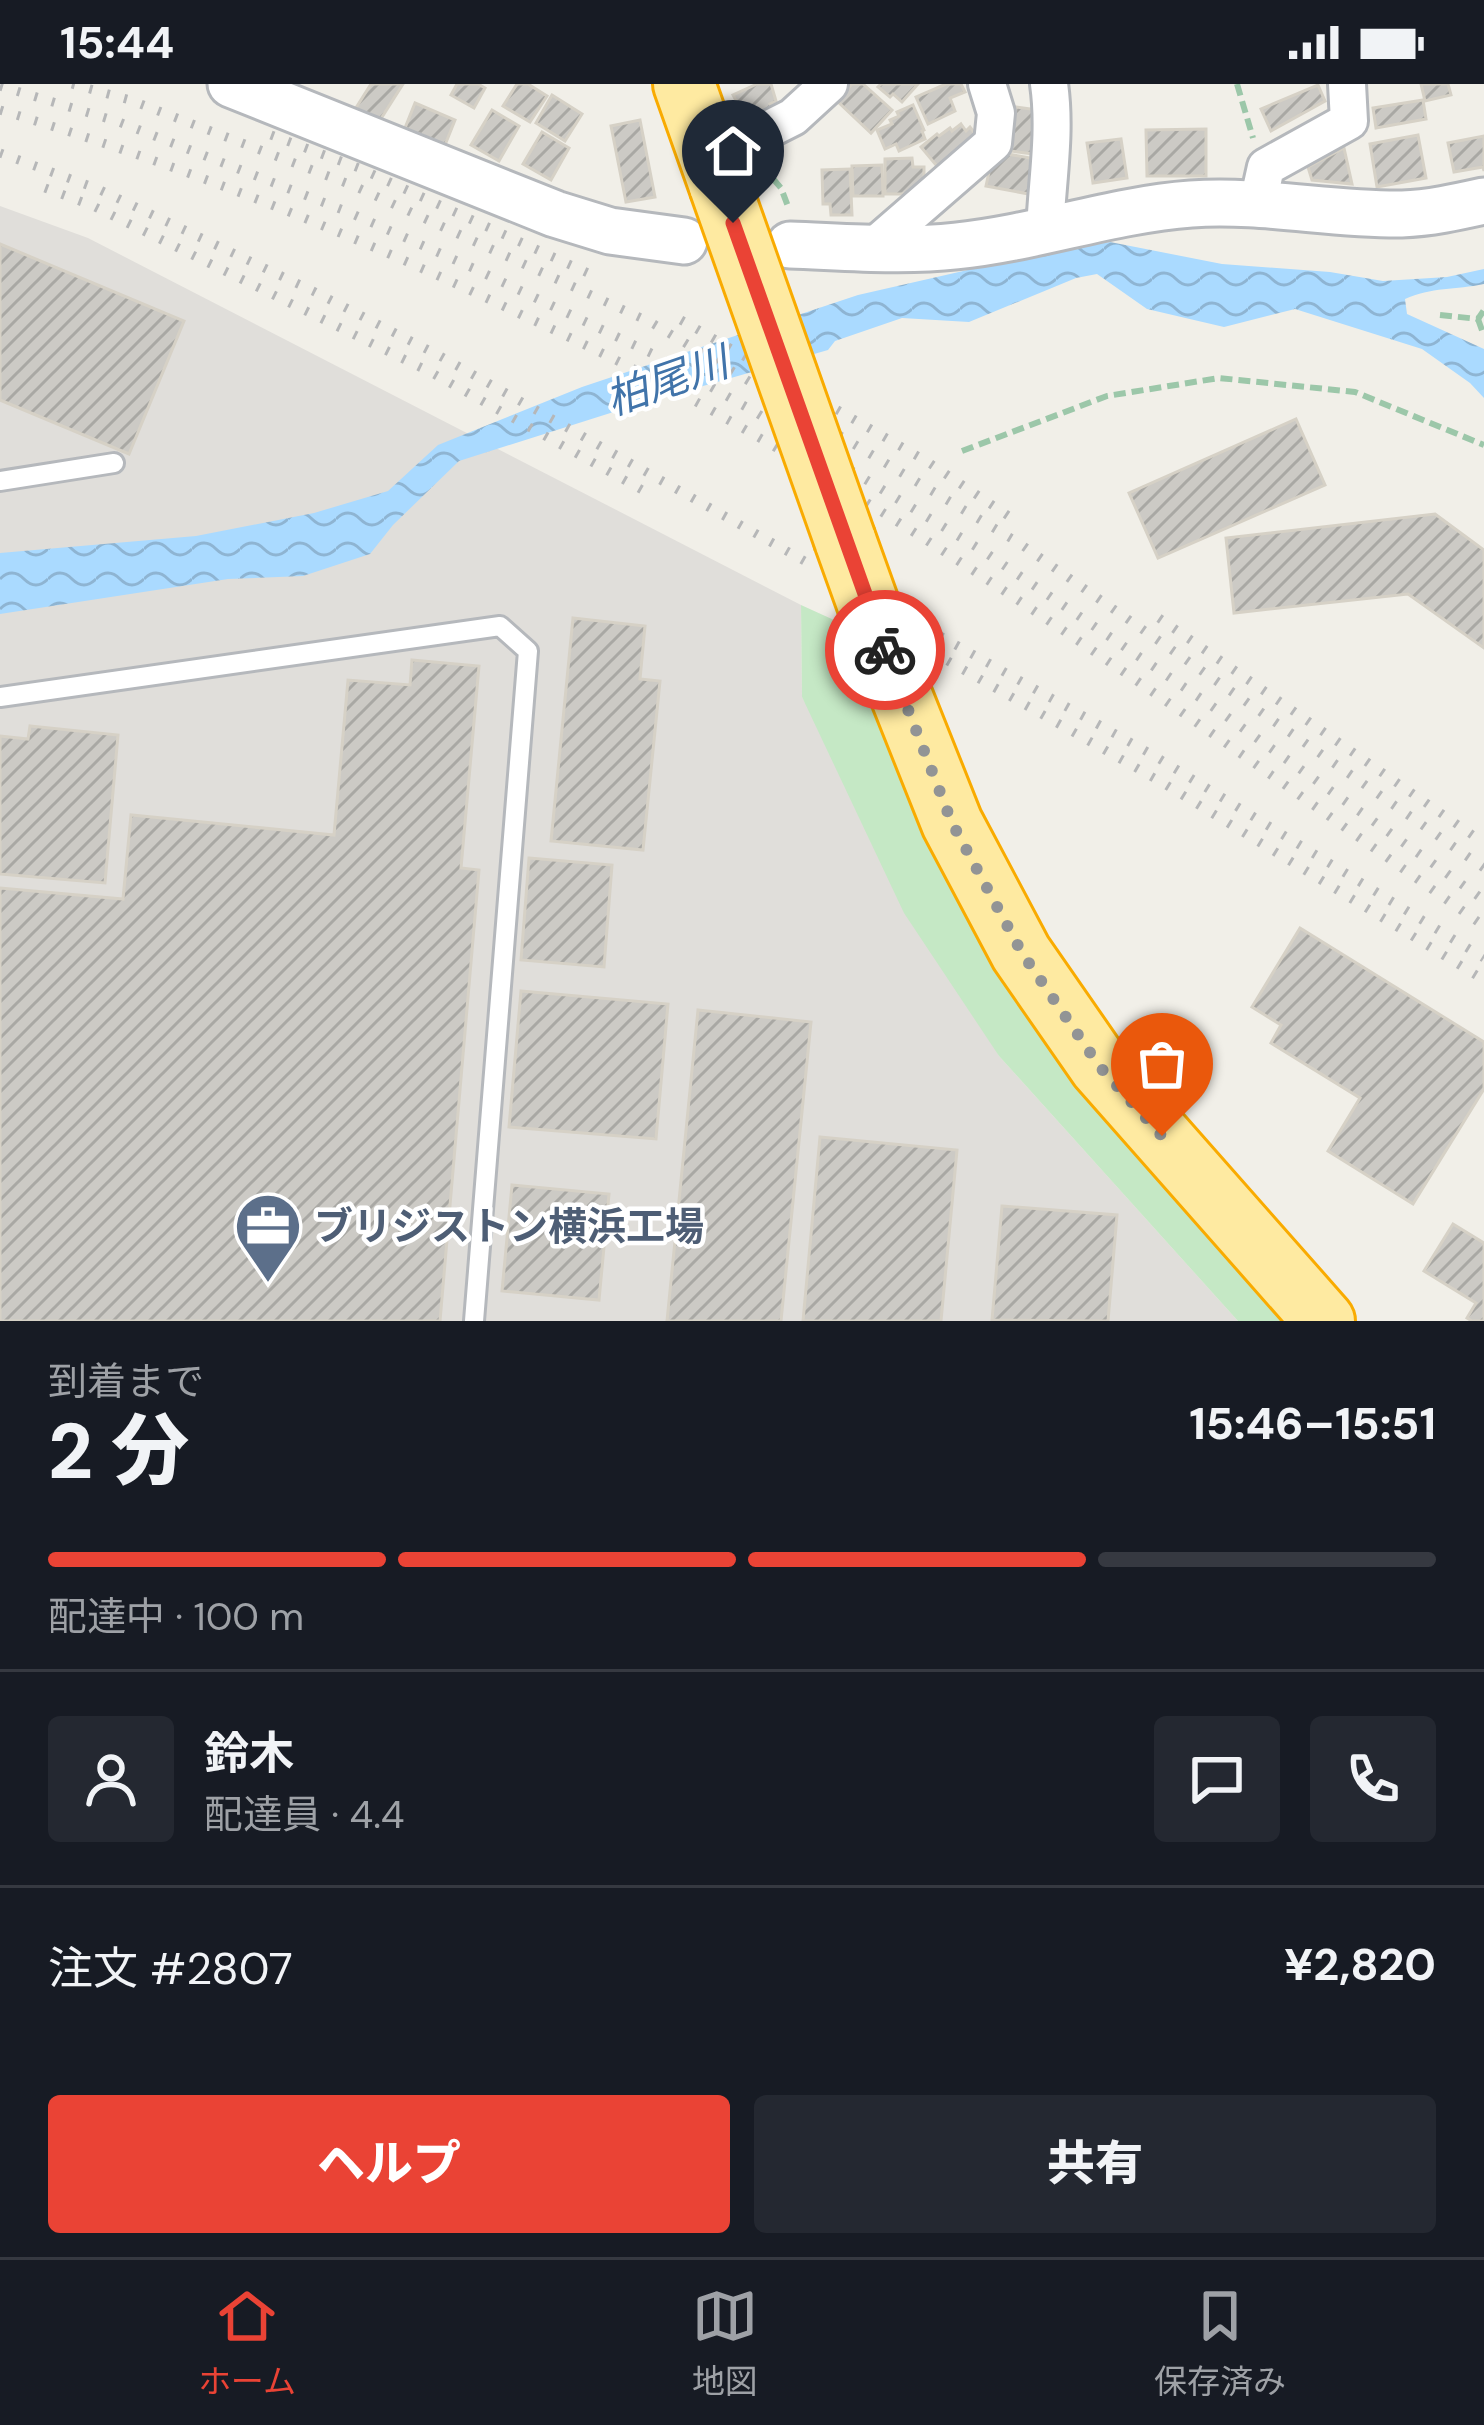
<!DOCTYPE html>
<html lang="ja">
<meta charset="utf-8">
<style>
:root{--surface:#171b24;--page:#242831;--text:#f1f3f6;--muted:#9ea1a6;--line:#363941;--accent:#ea4335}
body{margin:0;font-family:"DM Sans","Noto Sans JP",sans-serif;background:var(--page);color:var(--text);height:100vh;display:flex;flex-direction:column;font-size:45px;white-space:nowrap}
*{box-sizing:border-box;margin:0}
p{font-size:39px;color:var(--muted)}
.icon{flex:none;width:66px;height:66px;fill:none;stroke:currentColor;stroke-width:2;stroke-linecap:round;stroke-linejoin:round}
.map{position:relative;height:1237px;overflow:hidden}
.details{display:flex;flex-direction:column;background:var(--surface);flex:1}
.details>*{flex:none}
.pin{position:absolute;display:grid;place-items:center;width:102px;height:102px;color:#fff;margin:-123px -51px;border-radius:50% 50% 50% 0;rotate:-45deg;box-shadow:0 0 12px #0007}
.pin .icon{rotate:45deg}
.courier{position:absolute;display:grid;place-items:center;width:120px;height:120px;margin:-60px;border:9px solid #ea4335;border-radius:50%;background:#fff;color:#222;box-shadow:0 3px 15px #0007}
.overview em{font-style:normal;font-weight:800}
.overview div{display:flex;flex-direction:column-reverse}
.overview{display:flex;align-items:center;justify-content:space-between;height:204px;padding:0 48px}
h1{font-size:78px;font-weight:800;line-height:90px}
.bar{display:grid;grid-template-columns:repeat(4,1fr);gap:18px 12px;align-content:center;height:144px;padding:0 48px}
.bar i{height:15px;border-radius:9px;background:var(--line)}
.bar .selected{background:var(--accent)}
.bar p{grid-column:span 4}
.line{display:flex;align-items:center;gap:30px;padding:0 48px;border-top:3px solid var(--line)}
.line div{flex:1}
.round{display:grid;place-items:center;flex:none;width:126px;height:126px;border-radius:12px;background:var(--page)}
.cta{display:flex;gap:24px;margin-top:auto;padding:24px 48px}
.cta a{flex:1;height:138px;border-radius:12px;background:var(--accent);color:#fff;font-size:48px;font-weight:800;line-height:138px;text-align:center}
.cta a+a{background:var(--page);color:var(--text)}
.status{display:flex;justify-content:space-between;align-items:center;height:84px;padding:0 60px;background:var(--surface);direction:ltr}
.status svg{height:33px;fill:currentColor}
.tabs{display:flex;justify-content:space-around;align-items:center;height:168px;border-top:3px solid var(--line);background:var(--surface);font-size:33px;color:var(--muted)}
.tabs a{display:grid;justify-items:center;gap:6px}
.tabs .selected{color:var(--accent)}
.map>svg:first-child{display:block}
.industrial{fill:#e0deda}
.grass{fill:#c5e8c5}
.water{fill:url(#water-waves)}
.building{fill:url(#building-hatch);stroke:#d6d1c6;stroke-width:3}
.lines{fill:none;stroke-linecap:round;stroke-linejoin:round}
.service-casing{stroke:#b5b8bc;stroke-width:24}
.minor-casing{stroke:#b5b8bc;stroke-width:42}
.tertiary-casing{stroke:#b5b8bc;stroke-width:51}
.trunk-casing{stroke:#f9ab00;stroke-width:66}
.path{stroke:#9cc7a9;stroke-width:6;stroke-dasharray:12 6;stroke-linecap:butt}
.service{stroke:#fff;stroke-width:18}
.minor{stroke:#fff;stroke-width:36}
.tertiary{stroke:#fff;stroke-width:45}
.trunk{stroke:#feeaa1;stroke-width:60}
.rail{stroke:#b6b7b8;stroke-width:9;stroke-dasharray:3 15;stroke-linecap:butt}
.trunk-bridge-casing{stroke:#f9ab00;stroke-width:66;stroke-linecap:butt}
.trunk-bridge{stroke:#feeaa1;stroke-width:60}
.done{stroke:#929495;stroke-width:12;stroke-dasharray:0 21.6}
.route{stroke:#ea4335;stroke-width:15}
.labels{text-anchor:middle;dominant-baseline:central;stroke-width:9;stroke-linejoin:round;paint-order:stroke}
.service-label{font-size:39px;font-weight:bold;fill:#4e5e75;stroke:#fff;text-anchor:start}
.water-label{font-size:42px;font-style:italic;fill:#4174aa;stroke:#fff}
</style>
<div class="status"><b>15:44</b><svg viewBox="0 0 49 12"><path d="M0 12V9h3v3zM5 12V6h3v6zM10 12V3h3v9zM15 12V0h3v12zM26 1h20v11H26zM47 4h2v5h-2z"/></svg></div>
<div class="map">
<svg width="1484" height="1237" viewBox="0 0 1484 1237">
<defs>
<pattern id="water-waves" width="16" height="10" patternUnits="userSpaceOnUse" patternTransform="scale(3)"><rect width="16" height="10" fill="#aadaff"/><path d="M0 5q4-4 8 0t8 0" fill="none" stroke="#8eb4d2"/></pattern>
<pattern id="building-hatch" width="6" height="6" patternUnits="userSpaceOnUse" patternTransform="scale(3)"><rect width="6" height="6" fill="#cccac5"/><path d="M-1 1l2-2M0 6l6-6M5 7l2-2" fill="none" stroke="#a9a8a4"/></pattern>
</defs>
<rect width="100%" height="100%" fill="#f1efe8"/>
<polygon class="industrial" points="0,122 88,154 801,521 802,613 999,972 1238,1237 0,1237"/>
<polygon class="grass" points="801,521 845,541 876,627 1297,1237 1238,1237 999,972 904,829 802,613"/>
<path class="water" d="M1110,158l112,22 108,8 53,9 64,-4 37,-8v15c-28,6 -53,3 -79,15l2,15 77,35v49l-14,-15 -48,-34 -127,-40 -71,18 -77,-18 -50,-35 -21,4 -107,44 -67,-4 -67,23 -7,9 -205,59 -164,52 -66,64 -23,29 -67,22 -75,3 -228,35v-61l196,-17 118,-23 74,-22 50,-46 144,-58 276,-92 175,-40z"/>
<g class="building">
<polygon points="371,0 403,0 377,41 354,27"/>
<polygon points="457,0 478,0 485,4 474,24 451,11"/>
<polygon points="517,0 528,0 547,12 530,38 503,22"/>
<polygon points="757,0 771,0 776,17 770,20 773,26 749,41 733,11"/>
<polygon points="852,0 863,0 892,26 871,49 837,17"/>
<polygon points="881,0 918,0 902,18 893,10 890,13 878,3"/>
<polygon points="946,0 961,0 965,8 950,14 955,27 928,40 916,13"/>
<polygon points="1421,0 1448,0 1451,11 1425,17"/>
<polygon points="1318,1 1325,17 1271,47 1261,25"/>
<polygon points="552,11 582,30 565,57 536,39"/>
<polygon points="1423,16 1426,35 1376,44 1373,24"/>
<polygon points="415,19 455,36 445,61 405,44"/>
<polygon points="913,21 924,46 922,47 925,55 899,67 896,60 885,65 877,46 892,40 890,36 899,32 897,28"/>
<polygon points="1016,23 1045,27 1041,71 1011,67"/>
<polygon points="492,26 519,42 499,77 471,61"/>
<polygon points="640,36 655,113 626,118 611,42"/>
<polygon points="961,40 966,47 970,43 980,56 941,87 921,63 937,50 939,52 950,44 952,47"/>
<polygon points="1206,45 1206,92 1147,92 1146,46"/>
<polygon points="542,48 569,64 551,96 523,80"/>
<polygon points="1418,51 1426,94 1377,103 1370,60"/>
<polygon points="1484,52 1484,87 1483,83 1454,88 1448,59"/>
<polygon points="1121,55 1127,94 1093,99 1087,59"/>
<polygon points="1344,64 1352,100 1312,96 1308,83"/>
<polygon points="1002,69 1041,76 1034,111 986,102 991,79"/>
<polygon points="912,74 913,83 924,83 924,103 913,104 913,110 885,110 885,75"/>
<polygon points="882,81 883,112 853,112 852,82"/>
<polygon points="850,85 852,131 831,131 830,120 823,120 822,86"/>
<polygon points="0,160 184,237 129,370 0,316"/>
<polygon points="1296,335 1325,401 1158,474 1129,409"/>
<polygon points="1435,430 1484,466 1484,564 1408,510 1234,529 1226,454"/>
<polygon points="573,534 645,542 640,595 660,597 643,766 551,757"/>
<polygon points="412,576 479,582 461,784 479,786 440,1237 0,1237 0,804 123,815 131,731 334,751 348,596 410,601"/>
<polygon points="30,642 118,651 105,799 0,790 0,652 28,655"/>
<polygon points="529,774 612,781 604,883 521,876"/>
<polygon points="1300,844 1484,958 1484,1005 1413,1120 1328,1067 1360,1014 1271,959 1281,941 1252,923"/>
<polygon points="521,907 668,920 656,1055 509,1043"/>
<polygon points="698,926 811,938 781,1237 667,1237"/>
<polygon points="820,1053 957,1066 941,1237 803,1237"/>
<polygon points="512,1101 609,1110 599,1216 502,1207"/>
<polygon points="1002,1122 1117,1131 1108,1237 992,1236"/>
<polygon points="1453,1140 1484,1159 1484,1237 1472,1237 1467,1234 1476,1219 1424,1187"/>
</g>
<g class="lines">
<defs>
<g id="service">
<polyline points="0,397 114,379"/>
<polyline points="0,613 500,542 528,567 474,1237"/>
</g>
<g id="minor">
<polyline points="710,75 793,33 829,0"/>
<polyline points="1258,119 1266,83 1349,37 1347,0"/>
<path d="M1045,147c2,-49 11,-99 4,-147"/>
<polyline points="872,164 993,59 996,29 987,0"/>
</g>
<g id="tertiary">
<polyline points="231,0 555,130 610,147 684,157"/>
<path d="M790,161c55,2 112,7 166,1 79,-8 155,-36 235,-42 71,-5 141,11 211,10 28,-1 55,-7 82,-13"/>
</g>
<g id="trunk">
<polyline points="684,0 720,102"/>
<polyline points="845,456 897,601 952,739 1021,869 1100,983 1324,1237"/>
</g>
</defs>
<use href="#service" class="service-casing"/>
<use href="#minor" class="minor-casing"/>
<use href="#tertiary" class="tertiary-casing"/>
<use href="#trunk" class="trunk-casing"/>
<g class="path">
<polyline points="1237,0 1253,54"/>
<polyline points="761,81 781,104 789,125"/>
<polyline points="1440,231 1478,235 1484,226"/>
<polyline points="1478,235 1484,252"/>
<polyline points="962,367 1107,312 1219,294 1355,308 1484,361"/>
</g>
<use href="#service" class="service"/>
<use href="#minor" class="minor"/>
<use href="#tertiary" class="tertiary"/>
<use href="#trunk" class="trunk"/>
<g class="rail">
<polyline points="72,0 130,16 354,102 652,239 1019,459 1484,784"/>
<polyline points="0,2 119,38 348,128 473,184 653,270 755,328 983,467 1209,620 1484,816"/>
<path d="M0,26c179,54 354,124 522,205 60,28 120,57 178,89 274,153 527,341 784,522"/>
<polyline points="271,51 359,84 590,190"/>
<polyline points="0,69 98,105 313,207 440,272 817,484"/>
<polyline points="45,104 93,122 432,289 644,407"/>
<polyline points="681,236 928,378 1010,433"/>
<polyline points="1159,534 1484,759"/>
<polyline points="940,552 1153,671 1484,874"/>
<polyline points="932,568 1163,699 1484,896"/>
</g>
<defs>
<polyline id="trunk-bridge" points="720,102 845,456"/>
</defs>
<use href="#trunk-bridge" class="trunk-bridge-casing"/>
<use href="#trunk-bridge" class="trunk-bridge"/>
</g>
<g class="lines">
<polyline class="done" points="885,566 952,739 1022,869 1100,983 1162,1052"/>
<polyline class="route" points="733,139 885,566"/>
</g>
<defs>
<symbol id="office-pin" viewBox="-11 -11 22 30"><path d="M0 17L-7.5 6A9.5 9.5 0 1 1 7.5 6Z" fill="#5c6f8a" stroke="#fff"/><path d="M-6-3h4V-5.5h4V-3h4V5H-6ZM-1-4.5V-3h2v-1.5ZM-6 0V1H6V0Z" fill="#fff"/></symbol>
</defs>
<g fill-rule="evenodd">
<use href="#office-pin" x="230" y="1104" width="76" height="104"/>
</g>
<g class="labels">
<g class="service-label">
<text x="314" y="1142">ブリジストン横浜工場</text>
</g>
<g class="water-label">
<text transform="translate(667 297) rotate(-19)">柏尾川</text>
</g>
</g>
</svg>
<div class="pin" style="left:1162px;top:1052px;background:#ea580c"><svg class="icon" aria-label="bag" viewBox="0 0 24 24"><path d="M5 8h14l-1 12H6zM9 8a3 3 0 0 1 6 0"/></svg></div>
<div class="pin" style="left:733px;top:139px;background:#1f2937"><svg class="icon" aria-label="home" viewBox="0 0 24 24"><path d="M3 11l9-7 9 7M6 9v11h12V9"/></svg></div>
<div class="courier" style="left:885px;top:566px"><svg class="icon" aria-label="bike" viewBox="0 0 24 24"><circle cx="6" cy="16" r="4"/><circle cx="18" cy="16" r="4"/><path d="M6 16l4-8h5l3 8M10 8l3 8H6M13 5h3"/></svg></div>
</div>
<section class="details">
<div class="overview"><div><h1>2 分</h1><p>到着まで</p></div><em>15:46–15:51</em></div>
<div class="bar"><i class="selected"></i><i class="selected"></i><i class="selected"></i><i></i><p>配達中 · 100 m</p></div>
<div class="line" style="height:216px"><a class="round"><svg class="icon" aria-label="person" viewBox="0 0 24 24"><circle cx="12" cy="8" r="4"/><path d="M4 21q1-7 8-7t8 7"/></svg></a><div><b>鈴木</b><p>配達員 · 4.4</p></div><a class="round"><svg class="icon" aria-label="chat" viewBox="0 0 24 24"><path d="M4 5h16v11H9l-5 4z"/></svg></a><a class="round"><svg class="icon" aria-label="phone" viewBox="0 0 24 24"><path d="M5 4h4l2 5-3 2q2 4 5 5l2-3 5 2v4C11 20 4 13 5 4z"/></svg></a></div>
<div class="line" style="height:156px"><div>注文 #2807</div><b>¥2,820</b></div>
<div class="cta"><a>ヘルプ</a><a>共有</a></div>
</section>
<nav class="tabs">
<a class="selected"><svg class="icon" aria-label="home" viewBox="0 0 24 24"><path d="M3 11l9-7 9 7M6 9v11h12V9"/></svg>ホーム</a>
<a><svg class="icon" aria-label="map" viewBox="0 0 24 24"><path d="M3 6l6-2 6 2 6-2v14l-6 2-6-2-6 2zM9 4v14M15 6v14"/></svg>地図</a>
<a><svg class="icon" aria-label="saved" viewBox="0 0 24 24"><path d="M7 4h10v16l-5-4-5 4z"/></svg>保存済み</a>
</nav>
